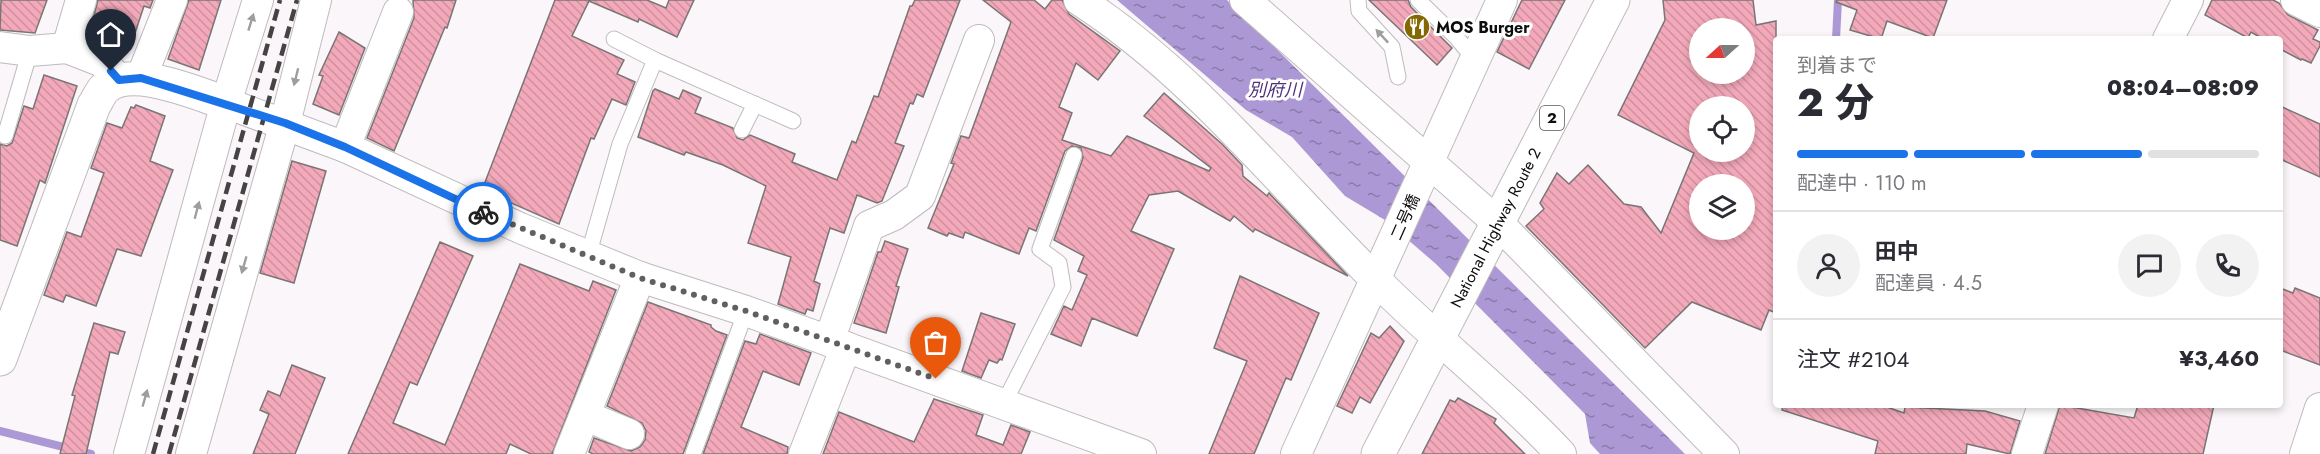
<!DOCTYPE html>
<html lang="ja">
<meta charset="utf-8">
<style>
:root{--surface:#fff;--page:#f2f2f3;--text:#2b2b33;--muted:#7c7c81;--line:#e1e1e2;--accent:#1a73e8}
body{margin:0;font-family:Jost,"Noto Sans JP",sans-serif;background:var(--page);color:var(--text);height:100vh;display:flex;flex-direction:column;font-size:22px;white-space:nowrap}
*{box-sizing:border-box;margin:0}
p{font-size:20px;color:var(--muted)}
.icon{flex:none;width:33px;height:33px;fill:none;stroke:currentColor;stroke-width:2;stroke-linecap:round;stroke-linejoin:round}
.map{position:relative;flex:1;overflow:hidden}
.details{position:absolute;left:1773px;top:36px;width:510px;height:372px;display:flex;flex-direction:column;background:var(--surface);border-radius:6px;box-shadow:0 3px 9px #0003}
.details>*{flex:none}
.needle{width:39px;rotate:249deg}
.tools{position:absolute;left:1689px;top:18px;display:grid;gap:12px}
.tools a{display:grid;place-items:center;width:66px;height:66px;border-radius:50%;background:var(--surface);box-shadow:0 3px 9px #0003;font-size:30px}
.pin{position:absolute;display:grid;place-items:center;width:51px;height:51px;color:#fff;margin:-62px -26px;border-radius:50% 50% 50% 0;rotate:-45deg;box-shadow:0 0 6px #0007}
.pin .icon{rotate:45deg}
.courier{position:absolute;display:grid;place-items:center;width:60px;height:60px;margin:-30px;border:4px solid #1a73e8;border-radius:50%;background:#fff;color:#222;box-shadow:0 2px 8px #0007}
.headline em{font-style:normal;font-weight:800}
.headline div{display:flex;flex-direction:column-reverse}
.headline{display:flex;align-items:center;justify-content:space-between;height:102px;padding:0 24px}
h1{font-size:39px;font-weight:800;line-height:45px}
.bar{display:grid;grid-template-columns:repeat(4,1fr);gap:9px 6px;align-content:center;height:72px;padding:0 24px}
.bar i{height:8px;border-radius:4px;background:var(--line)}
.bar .selected{background:var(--accent)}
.bar p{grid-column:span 4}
.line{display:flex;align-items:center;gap:15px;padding:0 24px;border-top:2px solid var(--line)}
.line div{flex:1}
.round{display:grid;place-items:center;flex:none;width:63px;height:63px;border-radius:32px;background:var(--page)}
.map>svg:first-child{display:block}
.water{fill:url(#water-ripples)}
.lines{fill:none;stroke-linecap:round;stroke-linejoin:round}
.stream{stroke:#ac98d4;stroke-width:8}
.building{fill:url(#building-back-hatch);stroke:#797575;stroke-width:1.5;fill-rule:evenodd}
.lane-casing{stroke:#bfbbbd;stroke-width:17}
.street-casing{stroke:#bfbbbd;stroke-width:32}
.secondary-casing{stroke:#bfbbbd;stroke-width:35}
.highway-casing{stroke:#bfbbbd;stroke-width:35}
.lane{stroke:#fff;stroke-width:15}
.street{stroke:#fff;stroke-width:30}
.secondary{stroke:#fff;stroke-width:33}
.highway{stroke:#fff;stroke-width:33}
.rail{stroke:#454344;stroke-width:4.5;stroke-dasharray:12 6;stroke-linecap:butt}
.oneway{fill:#9f9e9e}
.done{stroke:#615f60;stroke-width:6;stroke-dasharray:0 10.8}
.route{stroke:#1a73e8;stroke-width:8}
.labels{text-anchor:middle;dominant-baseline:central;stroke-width:6;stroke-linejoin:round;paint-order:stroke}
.shield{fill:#fff;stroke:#565656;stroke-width:1.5}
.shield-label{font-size:15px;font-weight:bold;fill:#0e0d0d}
.poi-label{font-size:16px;font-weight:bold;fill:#0e0d0d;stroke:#fff;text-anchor:start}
.street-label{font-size:16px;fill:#0e0d0d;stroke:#fff}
.water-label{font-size:18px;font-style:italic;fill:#4d3179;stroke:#fff}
</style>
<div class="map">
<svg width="2320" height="454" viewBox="0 0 2320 454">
<defs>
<pattern id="water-ripples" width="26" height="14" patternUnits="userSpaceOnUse" patternTransform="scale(1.5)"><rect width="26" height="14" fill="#ac98d4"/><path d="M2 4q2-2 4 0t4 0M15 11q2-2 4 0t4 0" fill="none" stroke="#8a7aaa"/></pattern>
<pattern id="building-back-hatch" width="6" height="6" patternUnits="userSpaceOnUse" patternTransform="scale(1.5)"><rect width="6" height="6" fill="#f3a9ba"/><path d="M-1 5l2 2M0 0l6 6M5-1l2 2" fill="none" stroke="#cf909f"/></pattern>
</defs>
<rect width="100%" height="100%" fill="#faf6f9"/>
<polygon class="water" points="1117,0 1227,0 1685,454 1600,454 1590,443 1585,414 1436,264 1385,220 1345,196 1292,137 1246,110"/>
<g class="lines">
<g class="stream">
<polyline points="1836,39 1838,0"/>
<polyline points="0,431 91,454"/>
</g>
</g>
<g class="building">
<polygon points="1,0 47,0 35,33 0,30"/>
<polygon points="98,0 153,0 150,8 144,6 131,45 102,35 105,28 92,23"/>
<polygon points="189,0 221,0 199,70 168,59"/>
<polygon points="413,0 456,0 447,28 445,27 394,151 367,138 414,18"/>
<polygon points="555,0 647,0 666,8 669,0 694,0 677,37 639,19 638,22 589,1 572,36 624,60 617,74 635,82 626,105 612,99 594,139 591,138 559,224 482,190"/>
<polygon points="915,0 960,0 923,97 917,94 913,104 910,103 895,143 904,146 882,201 877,203 857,195 844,233 830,228 814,281 820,284 813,311 807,309 805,314 778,304 791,257 748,243 766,186 723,165 686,152 684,155 638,137 653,91 655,89 679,99 683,90 701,98 695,113 733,128 737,138 743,140 750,135 795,154 792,162 837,180 852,141 856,143 874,96 878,97 910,6 912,6"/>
<polygon points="983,0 1034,0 1045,9 1052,0 1062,0 1069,14 1120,51 1098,80 1076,63 1059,107 1072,113 1062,140 1111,156 1127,136 1209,171 1211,168 1144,116 1164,93 1222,144 1242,165 1243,176 1267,196 1269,193 1348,276 1255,229 1253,232 1234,216 1230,221 1178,191 1149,195 1131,231 1174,249 1137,336 1092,318 1081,346 1051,334 1064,306 1072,310 1087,275 1078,271 1084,256 1054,240 1083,158 1081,148 1072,146 1065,151 1036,231 1029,228 1019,254 965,232 963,238 949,233 947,236 928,228 954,164 951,163 961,136 969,138 1011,22"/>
<polygon points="1369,0 1408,0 1411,7 1452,48 1437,65"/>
<polygon points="1522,0 1565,0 1529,69 1497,52"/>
<path d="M1663,0h90l3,25 20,-4v292l-7,-3 -8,20 -69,-28 -47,46 -119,-122 18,-17 -4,-6 17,-30 12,11 19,-19 36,39 17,3 20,26 33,-80 -76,-38 47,-95zM1700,28h44v46h-44zM1700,106h44v46h-44zM1700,184h44v46h-44z"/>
<polygon points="1837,0 1947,0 1933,38 1887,21 1881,39 1850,30 1857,10 1836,2"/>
<polygon points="2212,0 2273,0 2279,3 2288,15 2318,30 2313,39 2320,42 2320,46 2311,63 2302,59 2301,60 2280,49 2280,39 2263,39 2251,32 2248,38 2205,15"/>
<polygon points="339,32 365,48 339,115 313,104 323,76 319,75"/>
<polygon points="44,75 77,86 45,183 40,180 17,246 0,240 0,144 7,146 12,143 24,106 33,109"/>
<polygon points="136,105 165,116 150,161 173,170 141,256 117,249 96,306 66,295 63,302 44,295 67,232 81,237 104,173 91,168 107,123 122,128 131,107 134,108"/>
<polygon points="2280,106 2320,124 2320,177 2280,159"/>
<polygon points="292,161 326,171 294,283 260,273"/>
<polygon points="885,241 908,249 896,286 899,287 886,333 854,323 878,252 881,252"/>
<polygon points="440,242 473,256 417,385 410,382 393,423 445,445 520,264 589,291 593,281 616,290 552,454 531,454 510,444 506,454 348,454"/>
<polygon points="1240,276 1319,313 1291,380 1286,378 1254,454 1209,454 1247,361 1214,348"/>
<polygon points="2280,288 2293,293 2295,288 2320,298 2320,365 2280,350"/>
<polygon points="648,302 711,325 711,327 716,331 727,335 683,454 593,454 589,452 594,438 631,451 640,447 645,440 646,431 642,423 607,406"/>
<polygon points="981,313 1015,324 1002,360 1000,359 997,363 989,360 981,378 962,371"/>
<polygon points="94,323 125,332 118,354 110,352 86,454 60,454 75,396 72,395"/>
<polygon points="1390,326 1404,341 1370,403 1360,397 1352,413 1337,406 1371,333 1379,338"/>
<polygon points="760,334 811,353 799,385 763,371 741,427 788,447 787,454 703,454 745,341 756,344"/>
<polygon points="292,365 325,378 295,454 253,454 269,414 260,410 268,391 280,396"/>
<polygon points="1458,398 1496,419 1494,423 1525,454 1422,454 1450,400 1455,402"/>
<polygon points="934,399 983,415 976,435 1003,445 1011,425 1030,432 1021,454 823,454 839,412 914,442"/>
<polygon points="1783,405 1881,405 1904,413 1905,407 1985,411 2020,421 2010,454 1967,444 1966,454 1875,454 1878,441 1782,410"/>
<polygon points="2060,405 2134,418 2138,405 2214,405 2203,454 2045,454"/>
</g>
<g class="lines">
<defs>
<g id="lane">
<polyline points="1358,0 1359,11 1392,47 1398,77"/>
<polyline points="1418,0 1457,38 1475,60"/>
<polyline points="614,39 655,60"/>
<polyline points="742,130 755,104"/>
<polyline points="5,136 30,51"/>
<polyline points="588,256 620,144 655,60 793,121"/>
<polyline points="1004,403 1063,287 1059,263 1040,249 1074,155"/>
<polyline points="693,454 746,311"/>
</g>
<g id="street">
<path d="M1079,0c115,74 201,185 297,280 60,60 127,112 185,174"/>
<polyline points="1245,0 1498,223 1724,454"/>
<polyline points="2296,0 2320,12"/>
<polyline points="2168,39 2188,0"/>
<polyline points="0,47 30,51 67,48 103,62 119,80"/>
<polyline points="67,48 81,0"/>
<polyline points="141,78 172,0"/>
<polyline points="226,103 345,147 520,228 640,277 746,311 1141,454"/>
<polyline points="345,147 398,12"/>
<polyline points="829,341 869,226 894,215 920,196 979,40"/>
<polyline points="586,416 629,434"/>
<polyline points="129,454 226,103 258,0"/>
<polyline points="191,454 285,123 316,0"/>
<polyline points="569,454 640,277"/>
<polyline points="804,454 846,347"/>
<polyline points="1296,454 1502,0"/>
<polyline points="2027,454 2043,405"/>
<polyline points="2305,454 2320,408"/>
</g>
<path id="secondary" d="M0,359l94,-254c3,-4 6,-12 10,-16 25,-26 93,5 122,14"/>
<g id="highway">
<path id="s1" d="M1378,454l235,-454"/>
</g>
</defs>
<use href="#lane" class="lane-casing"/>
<use href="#street" class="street-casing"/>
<use href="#secondary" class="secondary-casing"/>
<use href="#highway" class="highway-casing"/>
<use href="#lane" class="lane"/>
<use href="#street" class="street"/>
<use href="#secondary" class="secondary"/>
<use href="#highway" class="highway"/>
<g class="rail">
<polyline points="153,454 280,0"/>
<polyline points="169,454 297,0"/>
</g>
</g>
<defs><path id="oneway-solid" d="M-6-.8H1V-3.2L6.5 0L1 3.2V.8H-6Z" transform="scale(1.5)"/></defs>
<g class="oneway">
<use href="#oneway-solid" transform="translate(251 22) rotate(-73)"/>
<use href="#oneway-solid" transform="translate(1382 36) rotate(-133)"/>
<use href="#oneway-solid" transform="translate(296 77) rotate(104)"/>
<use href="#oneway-solid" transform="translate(197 210) rotate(-75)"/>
<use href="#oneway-solid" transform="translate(244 265) rotate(106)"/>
<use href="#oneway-solid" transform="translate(145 398) rotate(-74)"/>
</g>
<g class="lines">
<polyline class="done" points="483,212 640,278 746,311 936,379"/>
<polyline class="route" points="111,71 119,80 141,78 285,123 345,147 483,212"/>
</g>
<defs>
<symbol id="restaurant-disc" viewBox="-11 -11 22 22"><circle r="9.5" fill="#846801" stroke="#fff"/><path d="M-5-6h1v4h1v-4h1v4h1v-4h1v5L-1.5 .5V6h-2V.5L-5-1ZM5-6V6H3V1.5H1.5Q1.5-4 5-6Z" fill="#fff"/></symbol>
</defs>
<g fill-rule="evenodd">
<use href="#restaurant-disc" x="1402" y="12" width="30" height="30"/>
</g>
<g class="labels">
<rect class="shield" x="1540" y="106" width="24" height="24" rx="4.5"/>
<g class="shield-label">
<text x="1552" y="118">2</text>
</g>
<g class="poi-label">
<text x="1436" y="27">MOS Burger</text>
</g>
<g class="street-label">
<text transform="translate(1405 217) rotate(-66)">二号橋</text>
<text stroke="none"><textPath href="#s1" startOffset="255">National Highway Route 2</textPath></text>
</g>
<g class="water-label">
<text x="1275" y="90">別府川</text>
</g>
</g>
</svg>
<div class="tools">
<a><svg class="needle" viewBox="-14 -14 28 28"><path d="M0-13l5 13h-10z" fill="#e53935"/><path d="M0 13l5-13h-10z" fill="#7c7c81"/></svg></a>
<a><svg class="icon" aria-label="locate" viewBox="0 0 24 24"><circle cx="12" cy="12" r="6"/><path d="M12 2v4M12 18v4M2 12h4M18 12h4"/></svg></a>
<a><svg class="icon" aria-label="layers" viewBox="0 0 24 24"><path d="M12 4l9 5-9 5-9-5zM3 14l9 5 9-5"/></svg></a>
</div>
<div class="pin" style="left:936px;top:379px;background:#ea580c"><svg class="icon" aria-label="bag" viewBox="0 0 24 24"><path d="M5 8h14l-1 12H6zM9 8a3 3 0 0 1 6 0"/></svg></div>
<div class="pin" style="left:111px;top:71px;background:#1f2937"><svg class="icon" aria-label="home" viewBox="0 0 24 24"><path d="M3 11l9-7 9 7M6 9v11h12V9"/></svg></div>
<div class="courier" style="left:483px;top:212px"><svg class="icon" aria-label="bike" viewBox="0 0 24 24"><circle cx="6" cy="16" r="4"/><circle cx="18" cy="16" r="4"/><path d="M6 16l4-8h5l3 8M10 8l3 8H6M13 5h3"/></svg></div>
<section class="details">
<div class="headline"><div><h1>2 分</h1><p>到着まで</p></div><em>08:04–08:09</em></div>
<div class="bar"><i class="selected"></i><i class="selected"></i><i class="selected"></i><i></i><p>配達中 · 110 m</p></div>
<div class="line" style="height:108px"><a class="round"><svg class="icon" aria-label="person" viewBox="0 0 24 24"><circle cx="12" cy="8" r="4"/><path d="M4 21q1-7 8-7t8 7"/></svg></a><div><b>田中</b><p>配達員 · 4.5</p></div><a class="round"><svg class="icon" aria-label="chat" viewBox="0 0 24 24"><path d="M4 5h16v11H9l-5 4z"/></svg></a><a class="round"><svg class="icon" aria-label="phone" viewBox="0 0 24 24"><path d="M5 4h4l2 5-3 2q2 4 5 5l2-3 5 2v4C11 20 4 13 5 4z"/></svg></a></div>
<div class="line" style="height:78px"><div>注文 #2104</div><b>¥3,460</b></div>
</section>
</div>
